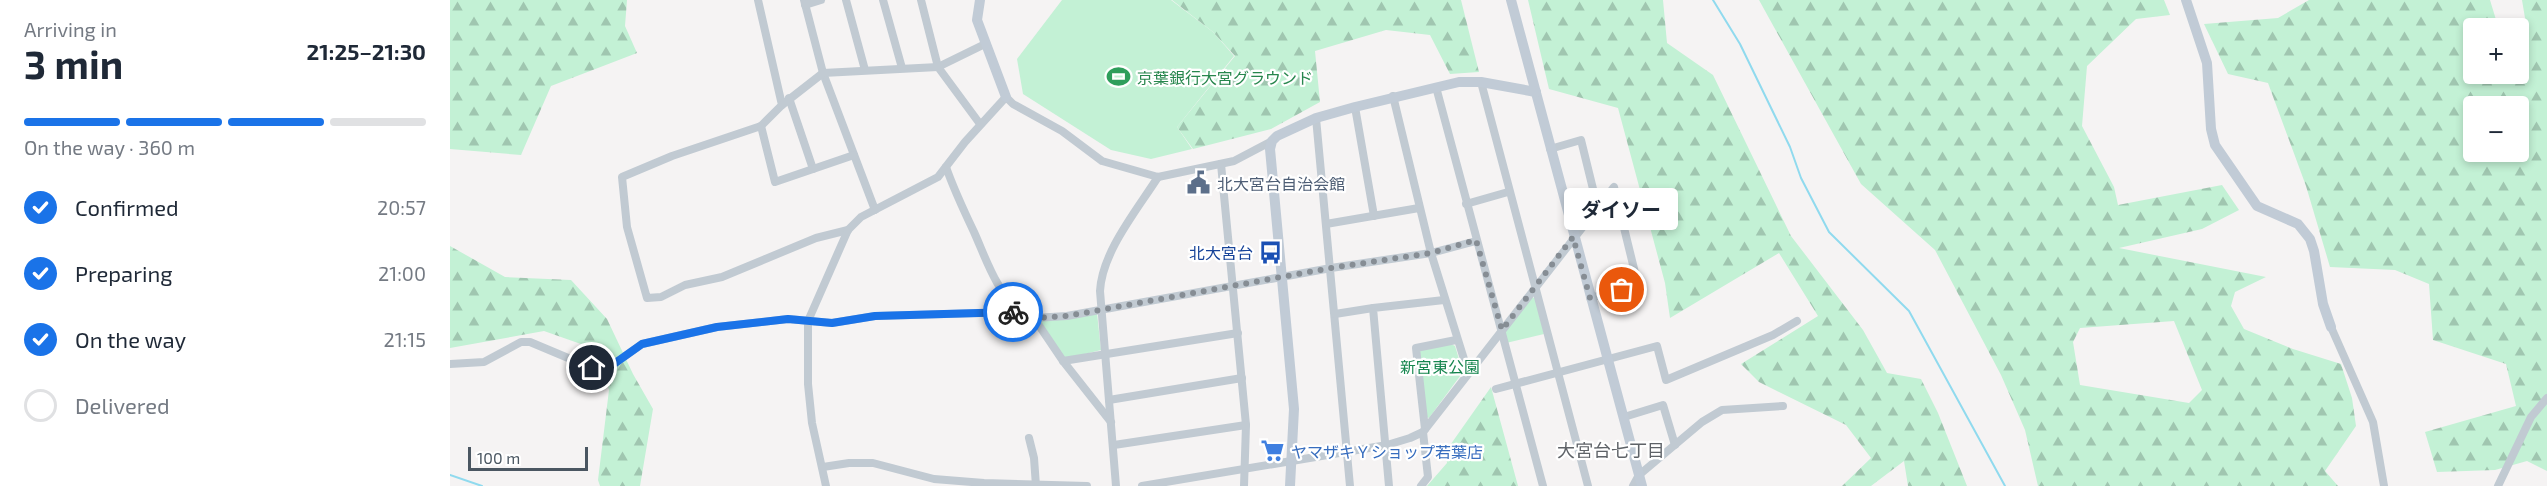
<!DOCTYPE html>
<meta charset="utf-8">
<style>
:root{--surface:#fff;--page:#f6f6f7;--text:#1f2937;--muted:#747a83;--line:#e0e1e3;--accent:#1a73e8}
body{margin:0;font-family:"Exo 2","Noto Sans JP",sans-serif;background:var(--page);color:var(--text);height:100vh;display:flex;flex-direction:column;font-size:22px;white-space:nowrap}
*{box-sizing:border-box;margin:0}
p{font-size:20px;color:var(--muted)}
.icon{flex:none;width:33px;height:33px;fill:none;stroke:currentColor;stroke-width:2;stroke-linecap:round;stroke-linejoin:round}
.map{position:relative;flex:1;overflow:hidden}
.drawer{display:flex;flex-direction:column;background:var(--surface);width:450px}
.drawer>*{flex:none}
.buttons{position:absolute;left:2013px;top:18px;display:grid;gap:12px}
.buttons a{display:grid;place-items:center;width:66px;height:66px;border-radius:6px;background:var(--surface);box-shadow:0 3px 9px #0003;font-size:30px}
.scale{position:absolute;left:18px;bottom:15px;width:120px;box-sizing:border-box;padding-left:6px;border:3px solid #4a5661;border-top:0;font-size:16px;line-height:21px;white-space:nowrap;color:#4a5661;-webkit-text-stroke:4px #fff;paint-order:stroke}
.pin{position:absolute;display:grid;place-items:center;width:51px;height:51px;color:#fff;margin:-26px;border:3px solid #fff;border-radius:50%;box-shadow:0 2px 6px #0007}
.courier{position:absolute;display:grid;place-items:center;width:60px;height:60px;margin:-30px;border:4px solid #1a73e8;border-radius:50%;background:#fff;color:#222;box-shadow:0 2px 8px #0007}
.bubble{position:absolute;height:42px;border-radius:6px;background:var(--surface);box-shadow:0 3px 9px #0003;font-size:20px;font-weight:700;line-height:42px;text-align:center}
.summary em{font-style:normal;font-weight:700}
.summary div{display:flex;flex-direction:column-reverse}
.summary{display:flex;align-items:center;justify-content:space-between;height:102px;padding:0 24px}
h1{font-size:39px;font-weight:700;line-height:45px}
.bar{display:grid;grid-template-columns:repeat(4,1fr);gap:9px 6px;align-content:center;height:72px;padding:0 24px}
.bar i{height:8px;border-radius:4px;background:var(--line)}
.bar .current{background:var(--accent)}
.bar p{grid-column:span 4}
ol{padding:0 24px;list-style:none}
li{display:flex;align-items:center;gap:18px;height:66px}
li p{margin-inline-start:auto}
li .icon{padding:6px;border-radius:50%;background:var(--accent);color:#fff;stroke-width:4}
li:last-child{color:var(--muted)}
li i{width:33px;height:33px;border:3px solid var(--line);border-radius:50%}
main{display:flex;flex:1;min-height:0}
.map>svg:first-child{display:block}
.green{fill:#c3f1d5}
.forest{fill:url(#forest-firs);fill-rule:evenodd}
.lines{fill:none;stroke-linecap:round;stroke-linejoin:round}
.stream{stroke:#90daee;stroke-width:2}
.street{stroke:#c1cad2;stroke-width:8}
.secondary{stroke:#c1cbd6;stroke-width:10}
.done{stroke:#868d94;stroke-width:6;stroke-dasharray:0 10.8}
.route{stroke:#1a73e8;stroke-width:8}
.labels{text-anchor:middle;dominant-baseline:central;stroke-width:4.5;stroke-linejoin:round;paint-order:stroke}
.leisure-label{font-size:16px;fill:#27864d;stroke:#fff;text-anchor:start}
.service-label{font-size:16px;fill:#4e5e75;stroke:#fff;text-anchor:start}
.transit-label{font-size:16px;fill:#164399;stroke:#fff;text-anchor:end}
.park-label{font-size:16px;fill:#17864f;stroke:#fff}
.shop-label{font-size:16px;fill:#366cbe;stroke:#fff;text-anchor:start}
.neighbourhood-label{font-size:18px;fill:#5f6368;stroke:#fff}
</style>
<main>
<section class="drawer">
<div class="summary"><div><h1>3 min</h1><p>Arriving in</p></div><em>21:25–21:30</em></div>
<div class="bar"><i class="current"></i><i class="current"></i><i class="current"></i><i></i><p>On the way · 360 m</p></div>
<ol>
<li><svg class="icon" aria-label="check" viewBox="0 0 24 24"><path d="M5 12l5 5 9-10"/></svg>Confirmed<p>20:57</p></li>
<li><svg class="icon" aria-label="check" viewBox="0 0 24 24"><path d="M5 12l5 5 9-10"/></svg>Preparing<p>21:00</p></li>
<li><svg class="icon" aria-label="check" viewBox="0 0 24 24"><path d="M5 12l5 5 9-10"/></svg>On the way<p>21:15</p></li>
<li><i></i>Delivered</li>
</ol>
</section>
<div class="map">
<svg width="2097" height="486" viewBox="0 0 2097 486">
<defs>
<pattern id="forest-firs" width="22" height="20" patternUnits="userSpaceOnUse" patternTransform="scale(1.5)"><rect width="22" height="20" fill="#c3f1d5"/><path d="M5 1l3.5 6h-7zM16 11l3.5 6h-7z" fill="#a0c6b0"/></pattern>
</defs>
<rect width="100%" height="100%" fill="#f5f3f3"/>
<g class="green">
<polygon points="612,0 721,0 763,32 784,56 727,127 742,149 701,159 661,150 573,94 567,59"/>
<polygon points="1081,297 1085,298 1094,334 1056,343 1054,333"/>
<polygon points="647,313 651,350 615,359 586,320"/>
<polygon points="1001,344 1005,346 1013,372 979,418 976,417 969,351"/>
</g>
<g class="forest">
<polygon points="0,0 177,0 175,26 187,53 101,86 71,155 0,149"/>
<polygon points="722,0 1011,0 1029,72 1000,74 980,35 936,30 865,51 870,102 821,129 743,149 727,127 785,56 763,32"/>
<polygon points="1078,0 1213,0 1217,43 1263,75 1341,236 1413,330 1437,373 1471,379 1488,413 1517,486 1458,486 1454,461 1421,486 1392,486 1421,458 1396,425 1309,382 1291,364 1368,316 1329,253 1220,318 1215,283 1168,108 1099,89"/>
<path d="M1309,0h405l6,15 -34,4 -49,47 -5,60 32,61 4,18 104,-20 17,25 -37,19 -83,19 147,29 -31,15 -4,14 13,23 49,20 48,15 11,34 4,28 -31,45 13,15h-300l-13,-56 -24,-55 -66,-125 -74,-66zM1724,321l28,69 -13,13 -109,-18 -7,-43 7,-14z"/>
<path d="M1859,0h181l7,23 29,1 -4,-24h25v471l-20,-10 -32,9 -58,2 -12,-40 91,-26 -10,-42 -73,-24 -4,-56 -34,-14 -65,-3 -24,-81 -38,-103 -40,-9 -24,-50 74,-6zM2024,28h44v46h-44zM2024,106h44v46h-44z"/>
<polygon points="0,246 55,277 121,280 157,319 183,374 203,409 190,486 150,486 148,480 159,390 145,349 94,331 0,348"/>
<polygon points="1041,387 1068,486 977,486 997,463 996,451"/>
</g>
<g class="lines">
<g class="stream">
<polyline points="1263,0 1290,44 1340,147 1351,178 1379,232 1459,311 1555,486"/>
<polyline points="0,475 32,486"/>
</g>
<g class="street">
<polyline points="308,0 332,105 311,126 222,156 172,177 177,227 197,298 211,297 235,285 272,277 366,238 398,230"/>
<polyline points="354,0 373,73 425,210"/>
<polyline points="396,0 415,70"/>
<polyline points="433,0 452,68"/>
<polyline points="471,0 488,67 530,124"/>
<polyline points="355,5 371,0"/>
<polyline points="1031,82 1138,486"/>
<polyline points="986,87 1093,486"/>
<polyline points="943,96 981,253 1018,372"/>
<polyline points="339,98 363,169"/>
<polyline points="332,105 373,73 488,67 535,44"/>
<polyline points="905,107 924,216"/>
<polyline points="866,118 900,486"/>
<polyline points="311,126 325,182 404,155"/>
<polyline points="1100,149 1131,140 1145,197 1151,201"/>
<polyline points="771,164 796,425 794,486"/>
<path d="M496,167c8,23 18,44 28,65 13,29 22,60 48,80"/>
<polyline points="1016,204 1058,192"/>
<polyline points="876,224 969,208"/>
<polyline points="885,314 923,308"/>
<polyline points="584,318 613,361 661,422"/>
<polyline points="1881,327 1923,422 1934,486"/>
<polyline points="613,361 788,333"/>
<polyline points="0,364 34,362 71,342 80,342 142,368 161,366 192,344 267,327 338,319 382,323 425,316 572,312 584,318 617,316 881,268 981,253 1026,241"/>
<polyline points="1046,389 1207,346 1216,380 1323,335 1347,321"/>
<polyline points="659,400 792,378"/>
<polyline points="1174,417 1213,405 1225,445"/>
<polyline points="975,429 966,348 1006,340"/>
<polyline points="579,438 584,458 586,486"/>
<polyline points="664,445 796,425"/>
<polyline points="373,467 399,463 423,463 484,479 534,483 637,486"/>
<polyline points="376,486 362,423 358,384 358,321 398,230 411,217 488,177 515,142 556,97 563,104 612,131 652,161 708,177 784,161 822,141"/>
<path d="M666,486l-16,-195c2,-39 37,-81 58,-114"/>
<polyline points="692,486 937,445 960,438 973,432 1164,187 1188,285 1140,298"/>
<polyline points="939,486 923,308 994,300"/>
<polyline points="971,486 978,477 973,432"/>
<polyline points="1183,486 1189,475 1252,422 1272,410 1333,406"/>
<polyline points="2048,486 2081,417 2097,398"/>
</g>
<g class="secondary">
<polyline points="530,0 527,20 556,97"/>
<polyline points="1061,0 1192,486"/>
<polyline points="1736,0 1757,63 1761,129 1765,145 1807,206 1848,224 1860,239 1864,251 1873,304 1881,327"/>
<polyline points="840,486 844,409 820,149 822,141 827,136 866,118 905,107 1009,82 1031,82 1086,92"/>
</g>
</g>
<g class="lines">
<polyline class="done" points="563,312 572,312 584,318 617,316 881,268 981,253 1026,240 1052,330 1123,237 1140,298 1172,290"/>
<polyline class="route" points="142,368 161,366 192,344 267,327 338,319 382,323 425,316 563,312"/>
</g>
<defs>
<symbol id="stadium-bare" viewBox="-9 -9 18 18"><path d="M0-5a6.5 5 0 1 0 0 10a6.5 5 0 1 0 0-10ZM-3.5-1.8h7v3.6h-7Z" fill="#2e9e5b" stroke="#fff" stroke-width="2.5" paint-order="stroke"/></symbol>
<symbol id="civic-bare" viewBox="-9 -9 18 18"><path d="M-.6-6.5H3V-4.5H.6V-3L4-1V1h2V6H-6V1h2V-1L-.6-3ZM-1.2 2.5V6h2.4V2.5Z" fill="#5c6f8a" stroke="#fff" stroke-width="2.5" paint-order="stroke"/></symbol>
<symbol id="bus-bare" viewBox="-9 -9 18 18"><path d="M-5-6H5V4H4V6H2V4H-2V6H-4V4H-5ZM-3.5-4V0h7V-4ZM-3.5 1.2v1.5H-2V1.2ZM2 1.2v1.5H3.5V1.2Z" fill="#1a4fb4" stroke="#fff" stroke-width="2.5" paint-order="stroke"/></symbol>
<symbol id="supermarket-bare" viewBox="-9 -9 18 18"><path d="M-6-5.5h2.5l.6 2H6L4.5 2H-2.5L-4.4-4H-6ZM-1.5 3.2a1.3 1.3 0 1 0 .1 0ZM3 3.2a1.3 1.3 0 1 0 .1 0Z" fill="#3f7fe0" stroke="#fff" stroke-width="2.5" paint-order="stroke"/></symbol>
</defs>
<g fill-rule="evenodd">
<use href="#stadium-bare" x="652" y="60" width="33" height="33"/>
<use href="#civic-bare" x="732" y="166" width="33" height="33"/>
<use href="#bus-bare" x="804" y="236" width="33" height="33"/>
<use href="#supermarket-bare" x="806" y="434" width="33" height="33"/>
</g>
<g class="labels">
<g class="leisure-label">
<text x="687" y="77">京葉銀行大宮グラウンド</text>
</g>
<g class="service-label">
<text x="767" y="183">北大宮台自治会館</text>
</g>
<g class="transit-label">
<text x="803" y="252">北大宮台</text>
</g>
<g class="park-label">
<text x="990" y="366">新宮東公園</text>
</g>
<g class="shop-label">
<text x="841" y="451">ヤマザキＹショップ若葉店</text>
</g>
<g class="neighbourhood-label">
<text x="1161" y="450">大宮台七丁目</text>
</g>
</g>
</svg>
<div class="buttons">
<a>+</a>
<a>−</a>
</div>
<div class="scale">100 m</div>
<div class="pin" style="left:1172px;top:290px;background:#ea580c"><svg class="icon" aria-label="bag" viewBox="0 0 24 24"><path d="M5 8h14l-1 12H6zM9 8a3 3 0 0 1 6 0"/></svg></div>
<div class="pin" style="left:142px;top:368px;background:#1f2937"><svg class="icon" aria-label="home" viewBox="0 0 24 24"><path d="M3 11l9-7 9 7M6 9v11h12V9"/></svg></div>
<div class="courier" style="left:563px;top:312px"><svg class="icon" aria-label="bike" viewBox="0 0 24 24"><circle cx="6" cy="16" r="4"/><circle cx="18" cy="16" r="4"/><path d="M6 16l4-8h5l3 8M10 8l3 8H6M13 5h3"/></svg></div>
<div class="bubble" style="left:1114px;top:188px;width:114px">ダイソー</div>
</div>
</main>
